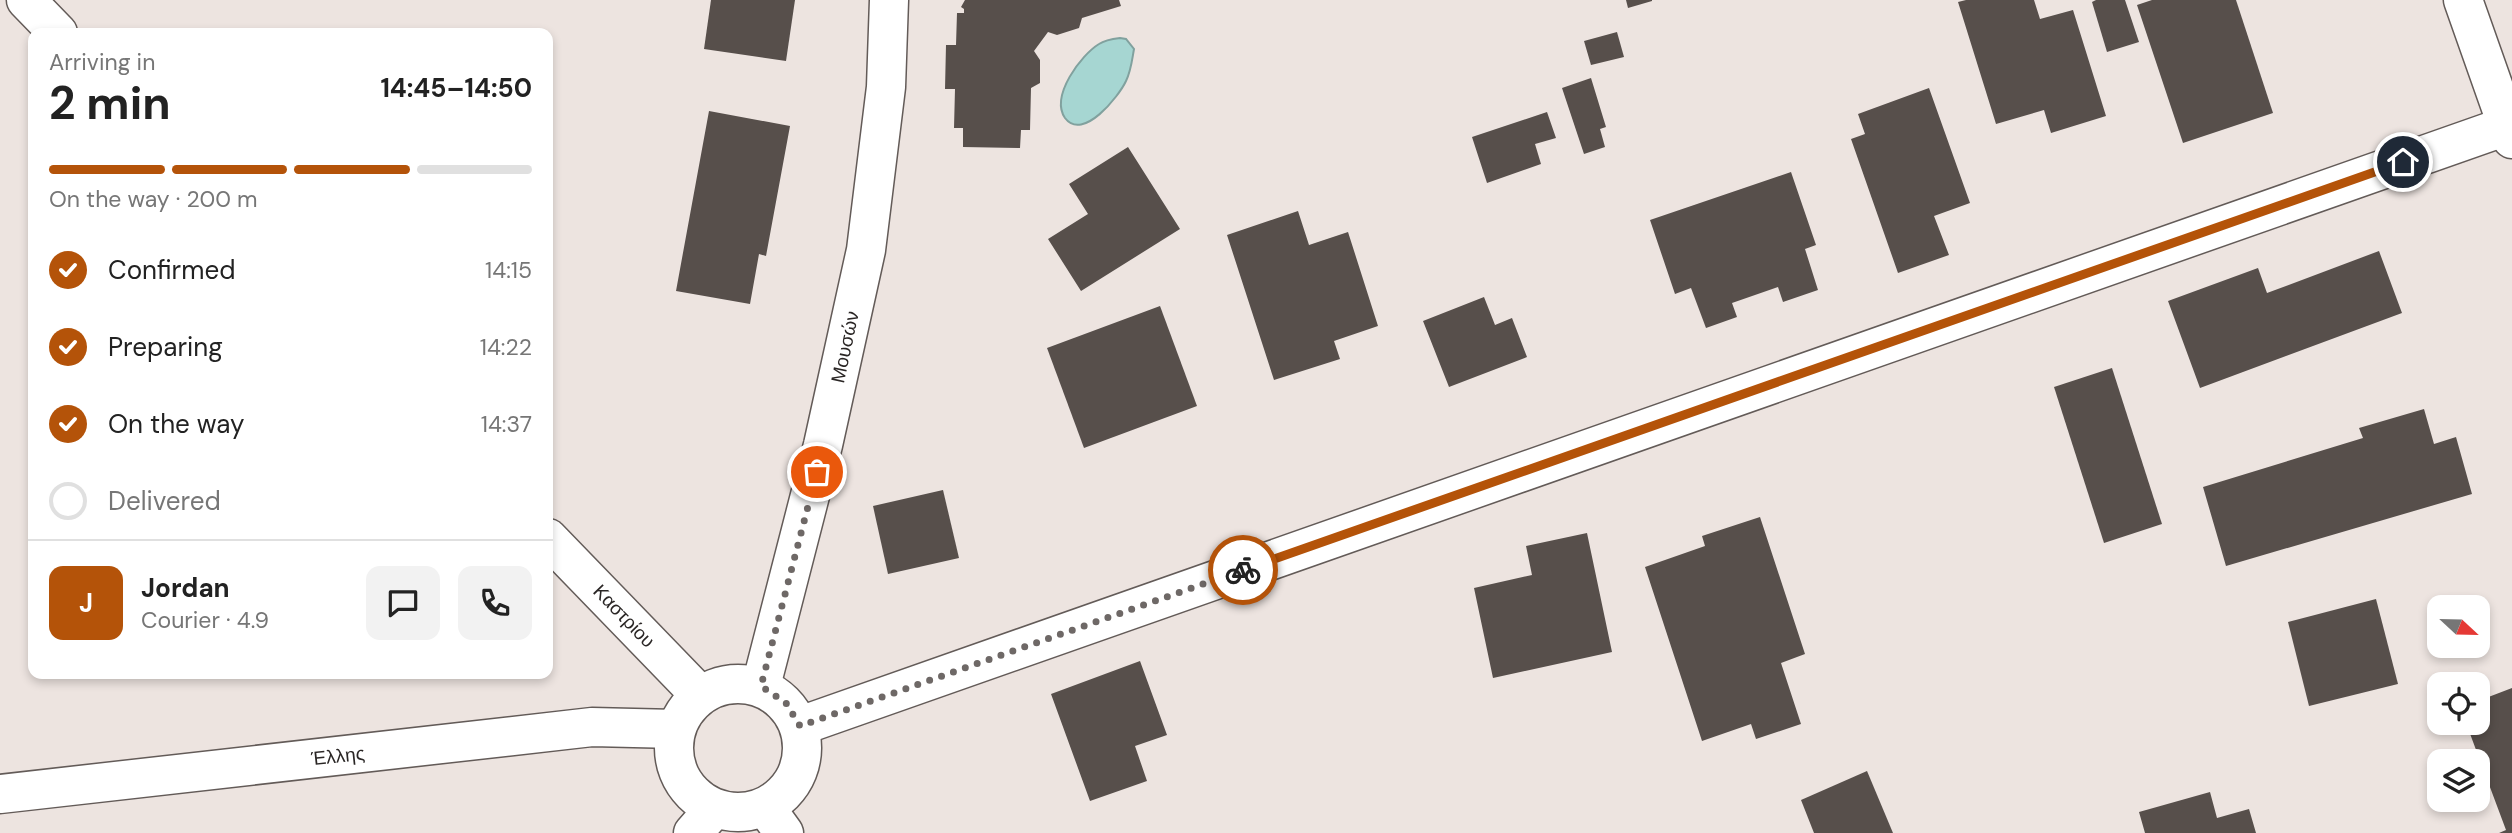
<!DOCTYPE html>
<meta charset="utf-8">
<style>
:root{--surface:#fff;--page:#f2f2f2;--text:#222;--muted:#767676;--line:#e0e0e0;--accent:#b45309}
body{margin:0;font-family:"DM Sans",sans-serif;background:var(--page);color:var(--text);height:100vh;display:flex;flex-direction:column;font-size:26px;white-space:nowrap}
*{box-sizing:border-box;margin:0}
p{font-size:23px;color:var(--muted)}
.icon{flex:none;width:38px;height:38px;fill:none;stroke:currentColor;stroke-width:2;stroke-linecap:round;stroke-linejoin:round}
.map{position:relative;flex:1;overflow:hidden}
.panel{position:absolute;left:28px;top:28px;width:525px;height:651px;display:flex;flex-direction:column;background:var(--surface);border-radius:14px;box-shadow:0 4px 10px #0003}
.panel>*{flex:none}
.needle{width:46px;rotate:112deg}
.tools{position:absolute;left:2427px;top:595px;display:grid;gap:14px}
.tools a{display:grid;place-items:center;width:63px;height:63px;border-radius:14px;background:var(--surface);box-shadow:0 4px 10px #0003;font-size:35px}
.pin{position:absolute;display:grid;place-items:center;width:60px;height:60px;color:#fff;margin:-30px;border:4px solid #fff;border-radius:50%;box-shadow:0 2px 7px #0007}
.courier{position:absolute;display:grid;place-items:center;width:70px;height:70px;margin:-35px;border:5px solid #b45309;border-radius:50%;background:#fff;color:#222;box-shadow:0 2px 9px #0007}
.overview em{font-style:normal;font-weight:700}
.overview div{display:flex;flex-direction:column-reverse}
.overview{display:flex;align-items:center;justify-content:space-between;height:119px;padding:0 21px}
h1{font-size:46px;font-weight:700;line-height:52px}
.bar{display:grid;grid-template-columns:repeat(4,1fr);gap:10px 7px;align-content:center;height:84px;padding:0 21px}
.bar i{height:9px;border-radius:5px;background:var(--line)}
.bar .current{background:var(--accent)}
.bar p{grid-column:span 4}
.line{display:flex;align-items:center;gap:18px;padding:0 21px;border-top:2px solid var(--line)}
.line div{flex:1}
.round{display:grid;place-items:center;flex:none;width:74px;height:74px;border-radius:14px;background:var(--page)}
ol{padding:0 21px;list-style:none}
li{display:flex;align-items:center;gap:21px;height:77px}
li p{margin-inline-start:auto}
li .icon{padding:7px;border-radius:50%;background:var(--accent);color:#fff;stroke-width:4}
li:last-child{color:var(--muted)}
li i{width:38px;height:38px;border:4px solid var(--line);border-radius:50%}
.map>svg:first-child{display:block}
.water{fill:#a6d6d2;stroke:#81a19e;stroke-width:2}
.building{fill:#574f4b}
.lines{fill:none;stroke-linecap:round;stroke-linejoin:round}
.street-casing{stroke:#635b58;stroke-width:41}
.primary-casing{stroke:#635b58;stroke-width:41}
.street{stroke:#fff;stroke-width:38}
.primary{stroke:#fff;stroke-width:38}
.done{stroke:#6e6866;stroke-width:7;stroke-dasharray:0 12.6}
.route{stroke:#b45309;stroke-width:9}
.labels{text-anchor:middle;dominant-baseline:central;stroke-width:7;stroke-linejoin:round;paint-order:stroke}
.street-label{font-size:19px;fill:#2a2625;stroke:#fff}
</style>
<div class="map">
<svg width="2512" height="833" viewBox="0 0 2512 833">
<rect width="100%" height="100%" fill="#ede4e0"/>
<path class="water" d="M1120,38l6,1 8,10c-2,11 -3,22 -8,32 -7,15 -43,61 -61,37 -15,-22 16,-63 34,-74 6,-4 13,-5 21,-6z"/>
<g class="building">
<polygon points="711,0 795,0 786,61 704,49"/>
<polygon points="965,0 1119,0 1121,6 1082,18 1079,28 1057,35 1048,32 1034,51 1040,60 1040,83 1031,88 1030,130 1021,130 1020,148 963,147 963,128 954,128 955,89 945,89 946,45 956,45 957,13 964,13 964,9 961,7"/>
<polygon points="1626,0 1652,0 1652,1 1628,8"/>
<polygon points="1966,0 2034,0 2040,19 2073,10 2106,116 2051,133 2044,110 1996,124 1958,2"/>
<polygon points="2096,0 2125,0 2139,42 2107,52 2092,2"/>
<polygon points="2152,0 2236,0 2273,113 2183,143 2137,5"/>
<polygon points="1617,32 1624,57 1591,65 1584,41"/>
<polygon points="1591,78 1606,127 1600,129 1605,147 1584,154 1562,88"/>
<polygon points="1929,88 1970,203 1934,216 1949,255 1898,273 1851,139 1865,134 1858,114"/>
<polygon points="709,111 790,126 766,256 759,254 750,304 676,291"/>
<polygon points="1547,112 1556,138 1535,144 1541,164 1487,183 1472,137"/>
<polygon points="1128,147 1180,229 1081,291 1048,239 1088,214 1069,184"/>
<polygon points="1791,172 1816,245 1805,249 1818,290 1783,302 1778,287 1732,303 1737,317 1706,328 1691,288 1675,294 1650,220"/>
<polygon points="1298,211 1309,245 1348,232 1378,326 1334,341 1340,359 1274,380 1227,235"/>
<polygon points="2379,251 2402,313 2200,388 2168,301 2258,268 2267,293"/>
<polygon points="1484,297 1495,325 1512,318 1527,357 1449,387 1423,321"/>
<polygon points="1160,306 1197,406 1084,448 1047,348"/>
<polygon points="2112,368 2162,524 2104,543 2054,387"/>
<polygon points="2424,409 2434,444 2456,437 2472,494 2226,566 2203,487 2363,438 2359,428"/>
<polygon points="943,490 959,558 888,574 873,506"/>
<polygon points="1760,517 1805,654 1781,663 1801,724 1756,739 1751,724 1702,741 1645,567 1705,546 1702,536"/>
<polygon points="1587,533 1612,652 1493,678 1474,588 1532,575 1526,546"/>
<polygon points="2376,599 2398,684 2309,706 2288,622"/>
<polygon points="1140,661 1167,735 1135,746 1147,781 1090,801 1051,694"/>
<polygon points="2512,688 2512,833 2499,833 2506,830 2466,723 2478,723 2478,701"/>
<polygon points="1867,771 1893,833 1814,833 1801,800"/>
<polygon points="2210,792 2217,818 2249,809 2256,833 2145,833 2139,812"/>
</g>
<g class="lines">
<defs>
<g id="street">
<polyline points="26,0 58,33"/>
<polyline points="548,538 700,695"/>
<circle cx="738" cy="748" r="64"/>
<polyline points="761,686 823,445 866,250 886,87 889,0"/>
<polyline points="800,726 2512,124"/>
<polyline points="0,794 592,727 676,729"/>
<polyline points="766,808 784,833"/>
<polyline points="693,833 714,809"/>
</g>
<polyline id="primary" points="2463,0 2512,139"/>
</defs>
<use href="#street" class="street-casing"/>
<use href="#primary" class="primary-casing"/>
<use href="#street" class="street"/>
<use href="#primary" class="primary"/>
</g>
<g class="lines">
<polyline class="done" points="817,472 761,686 786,703 800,726 1243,570"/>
<polyline class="route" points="1243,570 2403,162"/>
</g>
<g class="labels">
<g class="street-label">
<text transform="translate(845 347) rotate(-78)">Μουσών</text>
<text transform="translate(624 616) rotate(46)">Καστρίου</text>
<text transform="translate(338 756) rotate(-6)">Έλλης</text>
</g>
</g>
</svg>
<div class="tools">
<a><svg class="needle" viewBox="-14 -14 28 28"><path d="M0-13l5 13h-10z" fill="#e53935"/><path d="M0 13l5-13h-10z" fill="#767676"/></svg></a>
<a><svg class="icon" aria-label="locate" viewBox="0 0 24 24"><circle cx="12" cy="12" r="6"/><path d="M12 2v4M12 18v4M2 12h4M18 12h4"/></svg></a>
<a><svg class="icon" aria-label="layers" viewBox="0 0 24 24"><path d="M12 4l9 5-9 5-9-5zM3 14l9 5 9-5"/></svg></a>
</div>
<div class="pin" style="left:817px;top:472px;background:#ea580c"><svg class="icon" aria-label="bag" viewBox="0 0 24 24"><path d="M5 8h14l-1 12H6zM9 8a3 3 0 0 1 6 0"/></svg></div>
<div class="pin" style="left:2403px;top:162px;background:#1f2937"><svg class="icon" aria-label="home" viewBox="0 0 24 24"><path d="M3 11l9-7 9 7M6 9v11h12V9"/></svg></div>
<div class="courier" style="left:1243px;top:570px"><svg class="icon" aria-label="bike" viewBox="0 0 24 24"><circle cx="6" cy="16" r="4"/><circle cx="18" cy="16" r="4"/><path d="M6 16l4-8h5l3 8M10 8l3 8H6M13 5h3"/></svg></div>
<section class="panel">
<div class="overview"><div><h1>2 min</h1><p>Arriving in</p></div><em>14:45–14:50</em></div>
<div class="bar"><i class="current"></i><i class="current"></i><i class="current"></i><i></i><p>On the way · 200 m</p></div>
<ol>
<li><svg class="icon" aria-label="check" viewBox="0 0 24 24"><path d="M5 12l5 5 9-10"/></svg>Confirmed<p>14:15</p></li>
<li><svg class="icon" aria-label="check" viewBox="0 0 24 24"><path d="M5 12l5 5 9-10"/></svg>Preparing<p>14:22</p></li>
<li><svg class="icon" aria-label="check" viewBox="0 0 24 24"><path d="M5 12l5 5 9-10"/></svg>On the way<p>14:37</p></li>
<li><i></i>Delivered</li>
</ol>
<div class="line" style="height:126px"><b class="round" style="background:var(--accent);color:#fff">J</b><div><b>Jordan</b><p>Courier · 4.9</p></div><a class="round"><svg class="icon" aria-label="chat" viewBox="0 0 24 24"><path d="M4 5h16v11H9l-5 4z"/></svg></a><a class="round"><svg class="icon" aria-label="phone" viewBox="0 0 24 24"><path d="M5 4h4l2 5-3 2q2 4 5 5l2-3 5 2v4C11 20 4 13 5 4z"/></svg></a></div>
</section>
</div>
